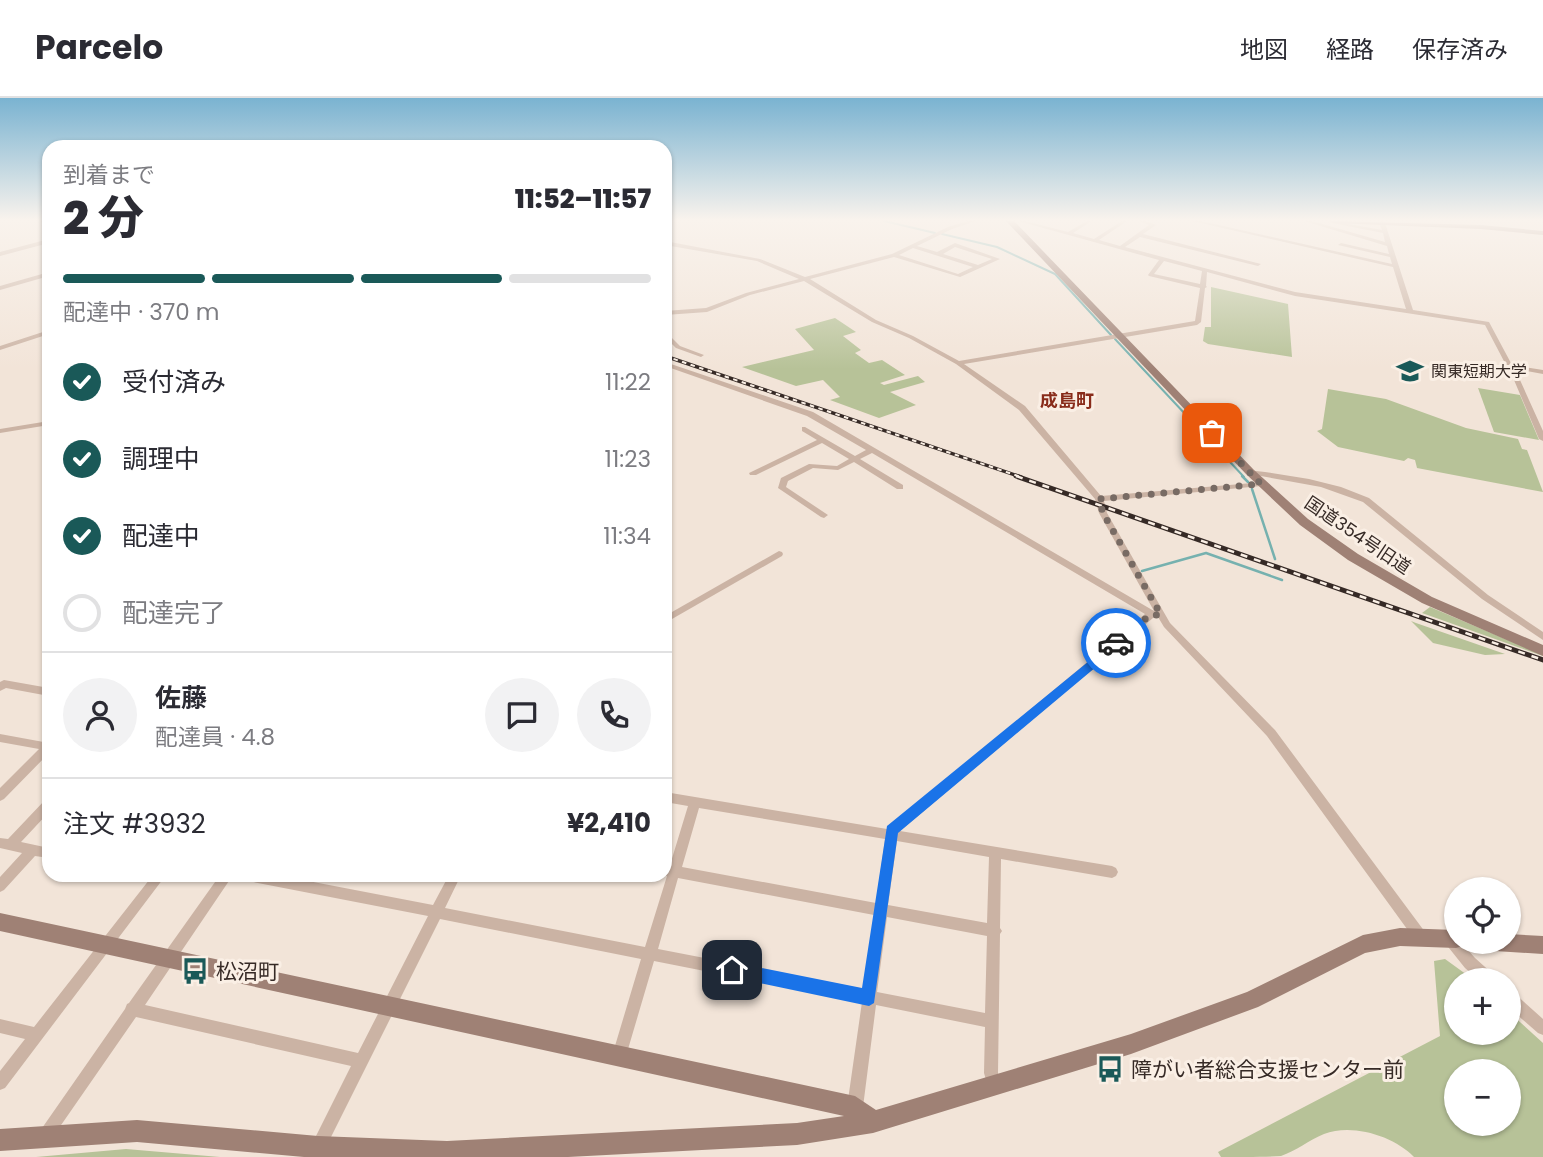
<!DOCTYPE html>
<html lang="ja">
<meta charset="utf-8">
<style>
:root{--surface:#fff;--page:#f2f2f3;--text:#2b2b33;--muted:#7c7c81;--line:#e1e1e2;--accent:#1a5958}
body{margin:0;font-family:Poppins,"Noto Sans JP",sans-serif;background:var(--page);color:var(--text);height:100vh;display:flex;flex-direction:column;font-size:26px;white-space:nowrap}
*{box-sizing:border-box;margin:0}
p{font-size:23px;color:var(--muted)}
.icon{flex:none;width:38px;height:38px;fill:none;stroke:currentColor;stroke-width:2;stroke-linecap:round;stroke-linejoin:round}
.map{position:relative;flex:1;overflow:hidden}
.details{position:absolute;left:42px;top:42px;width:630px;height:742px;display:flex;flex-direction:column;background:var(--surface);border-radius:21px;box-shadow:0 2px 5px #0004}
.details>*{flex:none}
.tools{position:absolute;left:1444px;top:779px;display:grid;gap:14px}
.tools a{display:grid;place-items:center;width:77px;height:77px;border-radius:50%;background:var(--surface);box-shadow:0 2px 5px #0004;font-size:35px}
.pin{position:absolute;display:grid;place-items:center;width:60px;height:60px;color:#fff;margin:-30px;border-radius:14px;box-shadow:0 4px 10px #0006}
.courier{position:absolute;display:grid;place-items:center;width:70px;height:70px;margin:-35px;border:5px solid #1a73e8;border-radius:50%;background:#fff;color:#222;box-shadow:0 2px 9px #0007}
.overview em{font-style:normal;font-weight:800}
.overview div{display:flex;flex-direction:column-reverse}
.overview{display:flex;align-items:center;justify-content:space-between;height:119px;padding:0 21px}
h1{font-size:46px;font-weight:800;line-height:52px}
.bar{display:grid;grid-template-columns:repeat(4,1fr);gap:10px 7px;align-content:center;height:84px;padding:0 21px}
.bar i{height:9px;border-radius:5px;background:var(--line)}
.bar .current{background:var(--accent)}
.bar p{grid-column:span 4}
.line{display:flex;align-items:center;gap:18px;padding:0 21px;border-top:2px solid var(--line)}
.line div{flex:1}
.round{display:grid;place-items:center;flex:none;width:74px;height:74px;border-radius:37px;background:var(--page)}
ol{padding:0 21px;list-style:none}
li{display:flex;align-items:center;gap:21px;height:77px}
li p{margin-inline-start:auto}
li .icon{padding:7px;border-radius:50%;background:var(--accent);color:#fff;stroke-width:4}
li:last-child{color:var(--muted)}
li i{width:38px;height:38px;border:4px solid var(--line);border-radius:50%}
header{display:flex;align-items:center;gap:42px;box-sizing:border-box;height:98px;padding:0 35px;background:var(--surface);border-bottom:2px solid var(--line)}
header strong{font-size:33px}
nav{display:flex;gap:38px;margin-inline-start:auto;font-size:24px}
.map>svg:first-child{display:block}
.green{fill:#b7c298;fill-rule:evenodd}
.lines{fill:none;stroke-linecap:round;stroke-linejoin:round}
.stream-far1{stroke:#76b1af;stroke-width:2}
.stream{stroke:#76b1af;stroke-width:2.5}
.street{fill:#cbb3a4;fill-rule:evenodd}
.secondary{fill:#9f8175;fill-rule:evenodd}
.rail-far1-casing{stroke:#362a26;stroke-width:3.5}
.rail-casing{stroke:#362a26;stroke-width:5}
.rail-far1{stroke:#faefe5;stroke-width:2;stroke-dasharray:4.5;stroke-linecap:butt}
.rail{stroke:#faefe5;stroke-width:2.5;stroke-dasharray:7;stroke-linecap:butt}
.route{fill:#1a73e8}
.done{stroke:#786b64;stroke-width:7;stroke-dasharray:0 12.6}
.labels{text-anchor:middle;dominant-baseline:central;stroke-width:6;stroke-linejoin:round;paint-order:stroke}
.far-poi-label{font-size:16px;fill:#362a26;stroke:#faefe5;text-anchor:start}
.far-quarter-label{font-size:18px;font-weight:bold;fill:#892c1b;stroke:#faefe5}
.street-label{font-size:18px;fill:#362a26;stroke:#faefe5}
.near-poi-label{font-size:21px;fill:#362a26;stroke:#faefe5;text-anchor:start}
</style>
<header>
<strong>Parcelo</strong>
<nav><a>地図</a><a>経路</a><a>保存済み</a></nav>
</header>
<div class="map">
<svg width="1543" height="1059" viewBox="0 0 1543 1059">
<rect width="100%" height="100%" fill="#f2e4d8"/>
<g class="green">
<polygon points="1211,189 1288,206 1292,259 1208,246 1203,243 1205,229 1211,229"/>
<polygon points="835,220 856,234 843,238 861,252 855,255 869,265 882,262 905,277 880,285 884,287 918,278 925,284 890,294 916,307 879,320 830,302 840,299 823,282 796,288 742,269 814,252 795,231"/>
<polygon points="1478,290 1520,297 1539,342 1494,334"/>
<polygon points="1328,291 1386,301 1466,330 1518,341 1522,351 1527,352 1543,394 1417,370 1415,362 1408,360 1404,363 1338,349 1317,333 1322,331"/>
<polygon points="1430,509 1543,557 1543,558 1422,515"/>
<polygon points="1411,523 1416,525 1505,556 1485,557 1433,545"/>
<path d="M1445,861l29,21h-18v52h52l1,-20 34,31v114h-129c-20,-21 -62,-34 -90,-23 -15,6 -28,17 -43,22 -17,1 -42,1 -60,1l-3,-5 222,-116 -6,-75zM1508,973v53h-52v-53z"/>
<polygon points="126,1051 220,1059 36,1059"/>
</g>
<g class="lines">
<g class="stream-far1">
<polyline points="884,123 935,135"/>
<polyline points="942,136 997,149 1055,176 1111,237"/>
<polyline points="1115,241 1244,379"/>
</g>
<g class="stream">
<polyline points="1242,378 1248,384"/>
<polyline points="1252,391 1275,461"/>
<polyline points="1142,473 1206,455 1282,482"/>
</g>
<g class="street">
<polygon points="39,123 45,123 49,126 49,130"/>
<path d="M968,123h8l-24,8 -35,17 20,6 18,-9 45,16 -40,18 -66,-20 -84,22 66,41 37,16 46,25 236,-40 5,-33 -51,-12 -1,-1 11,-15 -141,-39h7l43,11 19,-11h5l-19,12 21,6 28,-18h5l-28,19 21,6 29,-21 -10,-4h7l10,4 -13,9 118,30 -3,2 -118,-29 -15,10 170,45 111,17 -13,-42 -201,-46h9l191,43 -2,-7 -52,-12 3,-2 48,11 -2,-8 -83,-25h8l73,21 -2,-9 -56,-11 5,-1 50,9 -3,-7 3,-2 3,2 28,87 76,12 23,43 31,5v4l-28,-5 28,62v10l-4,-2 -25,-59 -9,-14 1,-1 -21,-40 -190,-29 -88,-24 -1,14 1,1 -2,1 -4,34 -4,3 -233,39 61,42 76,90 163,-14v4h-3l-157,15 3,12 63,110 105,107 150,202 2,4 -2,4 -5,2 -5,-2 -148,-204 -103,-109 -6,-10 -5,1 -253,213 212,35 4,2 2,4 -2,4 -4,2 -111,-19 -1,69 2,3 -2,3 -2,139 3,12 -2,5 -5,2 -5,-2 -5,-17 1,-46 -109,-22 -13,102 -3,5 -5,3 -5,-3 -3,-5 15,-105 -208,-41 -28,95 -2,5 -5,2 -5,-2 -2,-5 29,-97 -201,-40 -116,232 -5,3 -5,-3 -3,-5 40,-80 -215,-49 -86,124 -5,3 -5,-3 -3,-5 3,-5 85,-122 2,-5 2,-1 91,-128h13l-88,130 213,48 70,-137 -180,-35 -4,-2 -2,-4h35l156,30 16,-30h12l-16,33 200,39 22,-71 -4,-1h2v-11l5,1 18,-59 -23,-4v-10l222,37 258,-215 -273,-161 -12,6 43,26v4h-6l-43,-27 -16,8 -25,-2 -25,13 -2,6 42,28 -4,3 -3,-1 -43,-29 3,-10 28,-14 28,2 12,-7 -27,-16 -66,32h-6l-1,-2 68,-33 -15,-9v-4h3l50,29 11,-6 -59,-34 -142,-50v-4l148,50 341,199 -55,-98 -4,-14 -76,-89 -63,-46 -47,-26 -37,-16 -68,-41 -54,14 -43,17 -42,3v-4l41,-3 40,-15 53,-14 -42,-18 -92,-16v-4l95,18 45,18 87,-23 56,-27zM955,149l37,12 -14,6 -35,-11zM913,150l60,19 -15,7 -59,-19zM1164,163l38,10 -2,13 -46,-10zM699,710l186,31 -9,64 -194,-36zM897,743l92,16 -2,66 -99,-18zM678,780l196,37 -10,74 -206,-40zM887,819l100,19 -2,77 -108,-21z"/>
<polygon points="49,141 49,145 0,158 0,154"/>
<polygon points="49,174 49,178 0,192 0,188"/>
<polygon points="49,232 49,236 0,252 0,248"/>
<polygon points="665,233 680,248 704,257 701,259 676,250 665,239"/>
<polygon points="49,323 49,327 0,335 0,331"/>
<polygon points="1247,372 1265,374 1309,381 1341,389 1369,400 1488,497 1543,534 1543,542 1482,501 1363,404 1321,389 1250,376 1247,376"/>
<polygon points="779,453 782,454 783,456 782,458 665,525 665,518"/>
<polygon points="4,582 49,590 49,598 6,590 0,593 0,584"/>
<polygon points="0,636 49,645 49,655 4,701 0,703 0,690 39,651 0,644"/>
<polygon points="49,701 49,714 21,744 49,750 49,760 35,758 4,792 0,794 0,779 22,755 0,750 0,740 8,741 45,702"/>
<polygon points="153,777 166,777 5,990 0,992 0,973 25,941 0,935 0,921 34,929"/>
<polygon points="1450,835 1455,837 1456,844 1461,844 1475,860 1494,877 1496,882 1479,882 1465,870 1445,845 1443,841 1445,837"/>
<polygon points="1508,892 1513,894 1543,921 1543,937 1538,935 1508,909"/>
</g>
<g class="secondary">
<polygon points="1006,123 1014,123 1254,372 1308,421 1358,456 1432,499 1543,547 1543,558 1422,505 1348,462 1300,427 1246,376"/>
<polygon points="1330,123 1481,127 1543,133 1543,137 1481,131 1334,125"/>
<polygon points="0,815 855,998 876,1012 1131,936 1247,894 1363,837 1400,830 1456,832 1456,844 1464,844 1463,848 1456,850 1400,848 1365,855 1258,909 1131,956 873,1035 797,1047 568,1059 304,1059 137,1044 0,1053 0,1031 137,1022 318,1038 447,1043 797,1025 844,1018 0,833"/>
<polygon points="1508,836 1543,838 1543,856 1495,853 1488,851 1486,844 1508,844"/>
</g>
<defs>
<polyline id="rail-far1" points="665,258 1021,379"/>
<polyline id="rail" points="1016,378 1543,562"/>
</defs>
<use href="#rail-far1" class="rail-far1-casing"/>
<use href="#rail" class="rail-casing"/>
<use href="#rail-far1" class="rail-far1"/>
<use href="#rail" class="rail"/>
</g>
<linearGradient id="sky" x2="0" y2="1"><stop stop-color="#7ab3d1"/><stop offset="0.45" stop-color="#f9f3ed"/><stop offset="1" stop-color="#f9f3ed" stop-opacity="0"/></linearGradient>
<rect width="1543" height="271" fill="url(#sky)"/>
<polygon class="route" points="1116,541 1121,542 1121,548 898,735 874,905 869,908 726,878 724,872 726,866 732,864 862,890 887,728"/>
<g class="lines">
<polyline class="done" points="1116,545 1150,517 1161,517 1103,415 1099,401 1261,386 1212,335"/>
</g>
<defs>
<symbol id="university-bare" viewBox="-9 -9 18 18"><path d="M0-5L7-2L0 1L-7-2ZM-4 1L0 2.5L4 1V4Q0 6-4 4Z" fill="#1a5958" stroke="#faefe5" stroke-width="2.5" paint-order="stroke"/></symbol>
<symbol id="bus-bare" viewBox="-9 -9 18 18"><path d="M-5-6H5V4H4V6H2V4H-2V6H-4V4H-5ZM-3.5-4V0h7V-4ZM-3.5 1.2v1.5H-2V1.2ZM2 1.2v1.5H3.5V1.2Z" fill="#1a5958" stroke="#faefe5" stroke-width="2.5" paint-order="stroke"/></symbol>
</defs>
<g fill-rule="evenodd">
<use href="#university-bare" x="1391" y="254" width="38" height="38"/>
<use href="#bus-bare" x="176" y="854" width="38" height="38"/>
<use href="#bus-bare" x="1091" y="952" width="38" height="38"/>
</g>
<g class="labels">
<g class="far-poi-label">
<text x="1431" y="273">関東短期大学</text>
</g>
<g class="far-quarter-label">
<text x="1067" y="302">成島町</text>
</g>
<g class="street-label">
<text transform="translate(1358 437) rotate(34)">国道354号旧道</text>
</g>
<g class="near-poi-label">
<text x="216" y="873">松沼町</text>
<text x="1131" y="971">障がい者総合支援センター前</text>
</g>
</g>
</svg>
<div class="tools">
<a><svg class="icon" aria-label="locate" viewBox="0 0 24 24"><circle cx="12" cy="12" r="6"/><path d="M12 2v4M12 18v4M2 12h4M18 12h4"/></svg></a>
<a>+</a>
<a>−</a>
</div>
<div class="pin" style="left:1212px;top:335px;background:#ea580c"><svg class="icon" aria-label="bag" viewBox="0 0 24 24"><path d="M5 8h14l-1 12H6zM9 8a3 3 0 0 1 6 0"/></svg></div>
<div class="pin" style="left:732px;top:872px;background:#1f2937"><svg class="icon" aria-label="home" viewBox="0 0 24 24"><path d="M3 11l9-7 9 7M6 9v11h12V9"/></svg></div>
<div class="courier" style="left:1116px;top:545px"><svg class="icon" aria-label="car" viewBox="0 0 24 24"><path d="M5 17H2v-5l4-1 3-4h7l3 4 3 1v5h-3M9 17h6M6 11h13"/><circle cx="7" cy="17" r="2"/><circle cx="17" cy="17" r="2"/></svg></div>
<section class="details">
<div class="overview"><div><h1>2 分</h1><p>到着まで</p></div><em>11:52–11:57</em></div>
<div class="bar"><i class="current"></i><i class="current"></i><i class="current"></i><i></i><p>配達中 · 370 m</p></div>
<ol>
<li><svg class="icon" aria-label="check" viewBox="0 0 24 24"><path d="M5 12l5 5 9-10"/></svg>受付済み<p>11:22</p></li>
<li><svg class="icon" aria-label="check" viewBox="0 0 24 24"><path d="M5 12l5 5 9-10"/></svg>調理中<p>11:23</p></li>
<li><svg class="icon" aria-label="check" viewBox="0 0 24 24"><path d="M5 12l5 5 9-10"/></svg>配達中<p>11:34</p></li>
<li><i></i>配達完了</li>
</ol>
<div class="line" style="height:126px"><a class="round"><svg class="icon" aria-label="person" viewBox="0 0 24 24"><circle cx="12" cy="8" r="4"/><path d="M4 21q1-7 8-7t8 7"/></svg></a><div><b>佐藤</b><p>配達員 · 4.8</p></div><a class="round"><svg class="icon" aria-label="chat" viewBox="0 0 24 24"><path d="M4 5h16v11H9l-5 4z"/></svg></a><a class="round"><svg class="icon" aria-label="phone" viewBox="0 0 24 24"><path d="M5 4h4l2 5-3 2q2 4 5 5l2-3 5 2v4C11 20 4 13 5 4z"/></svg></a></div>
<div class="line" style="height:91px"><div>注文 #3932</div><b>¥2,410</b></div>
</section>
</div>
